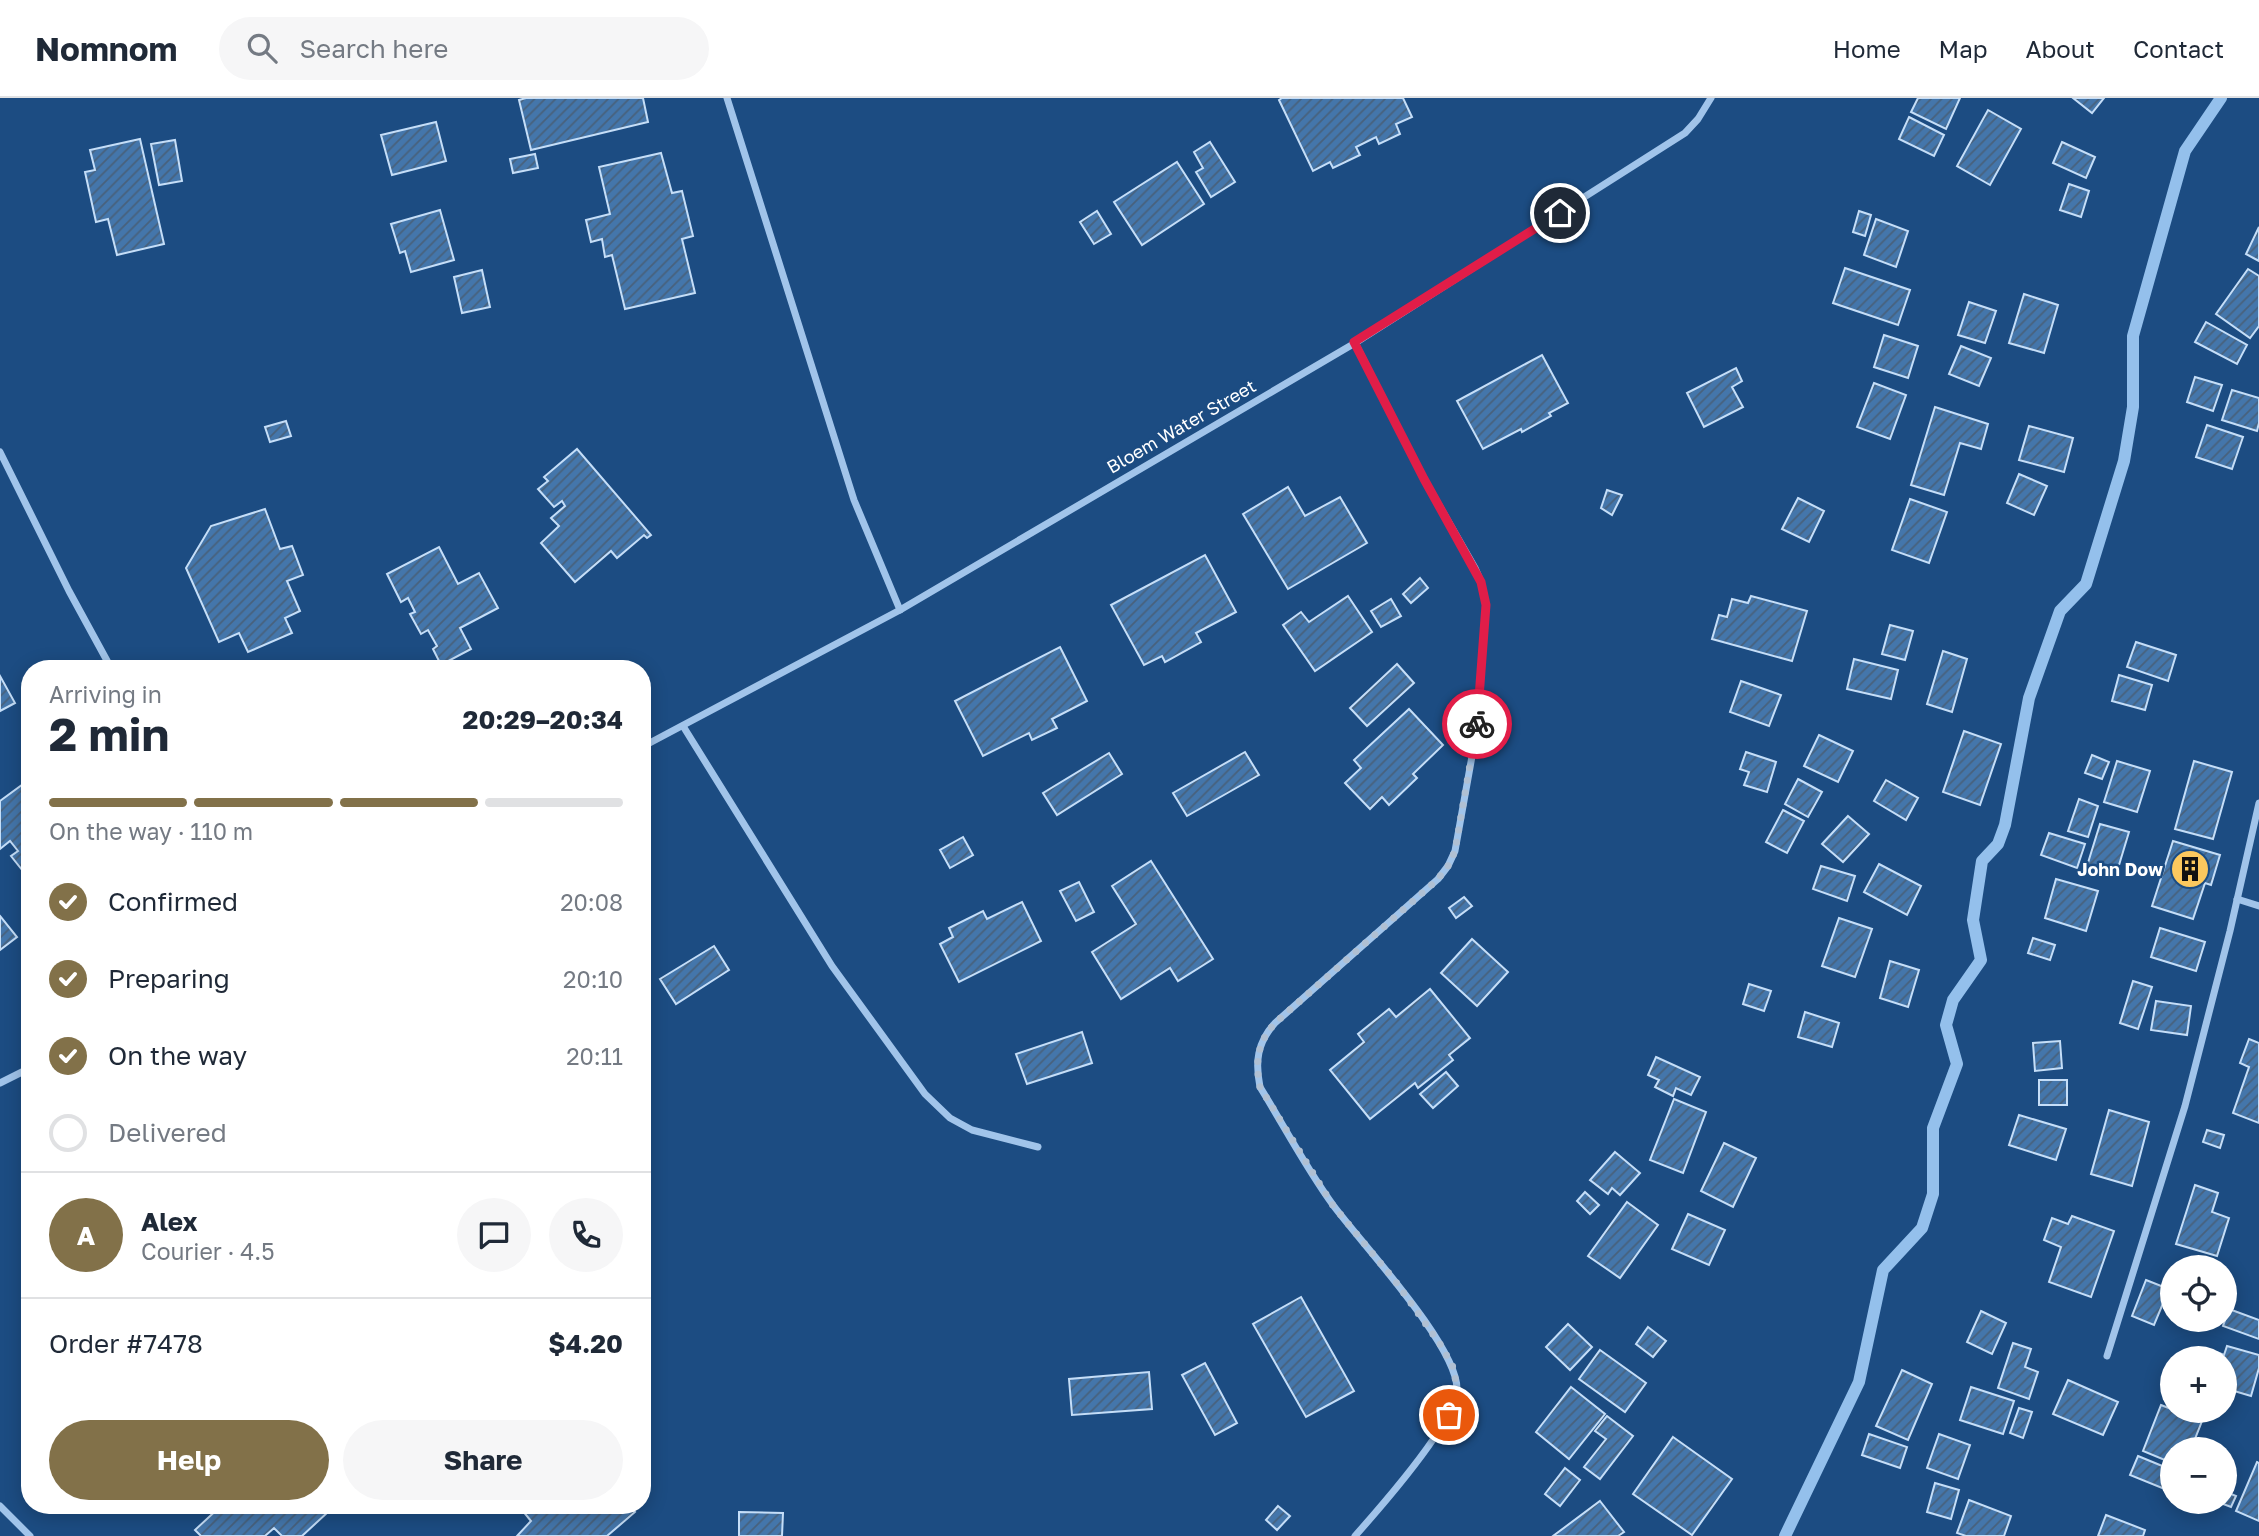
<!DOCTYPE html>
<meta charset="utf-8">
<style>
:root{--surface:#fff;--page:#f6f6f7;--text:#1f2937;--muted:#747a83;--line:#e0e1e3;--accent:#827149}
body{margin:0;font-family:"Golos Text",sans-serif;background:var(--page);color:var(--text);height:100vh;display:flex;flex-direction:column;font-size:26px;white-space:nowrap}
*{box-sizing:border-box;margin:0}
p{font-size:23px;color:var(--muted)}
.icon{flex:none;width:38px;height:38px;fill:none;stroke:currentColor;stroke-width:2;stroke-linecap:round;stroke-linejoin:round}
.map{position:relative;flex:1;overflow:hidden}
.side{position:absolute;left:21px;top:562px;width:630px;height:854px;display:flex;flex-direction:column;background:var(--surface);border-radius:28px;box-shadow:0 4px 18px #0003}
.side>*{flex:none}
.fabs{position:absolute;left:2160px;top:1157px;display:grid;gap:14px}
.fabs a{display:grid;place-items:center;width:77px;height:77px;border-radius:50%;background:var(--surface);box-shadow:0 4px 18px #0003;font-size:35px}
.pin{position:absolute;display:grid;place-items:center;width:60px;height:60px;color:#fff;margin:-30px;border:4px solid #fff;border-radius:50%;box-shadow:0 2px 7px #0007}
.courier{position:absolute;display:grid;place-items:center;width:70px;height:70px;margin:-35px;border:5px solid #e11d48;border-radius:50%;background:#fff;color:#222;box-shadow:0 2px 9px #0007}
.summary em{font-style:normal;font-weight:700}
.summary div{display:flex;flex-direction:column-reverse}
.summary{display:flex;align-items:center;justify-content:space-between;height:119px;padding:0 28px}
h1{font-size:46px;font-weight:700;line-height:52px}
.bar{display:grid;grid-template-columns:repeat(4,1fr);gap:10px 7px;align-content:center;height:84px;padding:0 28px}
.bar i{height:9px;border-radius:5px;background:var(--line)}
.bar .on{background:var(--accent)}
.bar p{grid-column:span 4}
.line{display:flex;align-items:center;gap:18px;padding:0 28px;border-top:2px solid var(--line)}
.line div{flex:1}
.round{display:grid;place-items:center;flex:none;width:74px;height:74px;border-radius:37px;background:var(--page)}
ol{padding:0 28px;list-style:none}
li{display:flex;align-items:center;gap:21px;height:77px}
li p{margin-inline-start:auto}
li .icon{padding:7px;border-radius:50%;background:var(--accent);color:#fff;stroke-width:4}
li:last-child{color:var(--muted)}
li i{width:38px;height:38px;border:4px solid var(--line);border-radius:50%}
.action{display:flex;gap:14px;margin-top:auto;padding:14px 28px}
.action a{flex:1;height:80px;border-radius:42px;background:var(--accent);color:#fff;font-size:28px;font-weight:700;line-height:80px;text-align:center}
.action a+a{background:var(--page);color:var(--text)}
header{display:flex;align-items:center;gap:42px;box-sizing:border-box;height:98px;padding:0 35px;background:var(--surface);border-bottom:2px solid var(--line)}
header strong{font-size:33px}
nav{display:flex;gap:38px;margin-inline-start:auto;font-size:24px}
.search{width:490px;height:63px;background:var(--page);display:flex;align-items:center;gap:18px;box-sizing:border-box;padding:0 24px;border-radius:38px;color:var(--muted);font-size:26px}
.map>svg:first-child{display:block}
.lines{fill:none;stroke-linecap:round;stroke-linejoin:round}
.stream{stroke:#94c0ec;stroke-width:12}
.building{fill:url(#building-hatch);stroke:#c5def8;stroke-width:2}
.street{stroke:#a1c4ea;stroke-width:7}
.done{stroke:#b0c0d3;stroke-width:7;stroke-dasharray:0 12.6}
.route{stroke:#e11d48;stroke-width:9}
.labels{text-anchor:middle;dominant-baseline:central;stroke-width:5;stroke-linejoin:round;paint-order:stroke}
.street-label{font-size:18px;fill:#fff;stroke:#1c4c82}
.poi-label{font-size:18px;font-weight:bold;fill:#fff;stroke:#1c4c82;text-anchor:end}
</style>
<header>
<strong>Nomnom</strong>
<div class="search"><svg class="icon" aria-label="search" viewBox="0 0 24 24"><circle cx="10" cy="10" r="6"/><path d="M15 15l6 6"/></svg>Search here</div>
<nav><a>Home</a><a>Map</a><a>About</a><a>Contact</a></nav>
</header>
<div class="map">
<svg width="2259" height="1438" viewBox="0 0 2259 1438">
<defs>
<pattern id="building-hatch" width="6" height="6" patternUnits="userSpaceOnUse" patternTransform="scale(1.75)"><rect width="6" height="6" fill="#4476ab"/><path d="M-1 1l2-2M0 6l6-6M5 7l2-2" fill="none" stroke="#48617c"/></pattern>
</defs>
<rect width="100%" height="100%" fill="#1c4c82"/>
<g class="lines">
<polyline class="stream" points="1785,1438 1859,1284 1883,1172 1922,1130 1933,1096 1933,1030 1957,966 1946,927 1953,902 1981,862 1973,822 1982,763 1998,746 2005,727 2029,600 2060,513 2086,486 2124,363 2133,309 2133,238 2185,53 2221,0"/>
</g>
<g class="building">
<polygon points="526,0 643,0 648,24 531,52 519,2"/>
<polygon points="1282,0 1403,0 1412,19 1396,26 1400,36 1379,46 1376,39 1356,49 1360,57 1333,70 1330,64 1313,73 1279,2"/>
<polygon points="1918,0 1960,0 1946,31 1911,14"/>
<polygon points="2073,0 2104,0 2092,15"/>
<polygon points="1988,12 2021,31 1990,87 1957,68"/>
<polygon points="1909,19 1944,37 1934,58 1899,41"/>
<polygon points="436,24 446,63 392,77 381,37"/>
<polygon points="140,41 164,146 117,157 108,121 96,124 85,74 95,72 90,52"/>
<polygon points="175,42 182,83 159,87 151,46"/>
<polygon points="1210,44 1235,84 1211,99 1196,74 1203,70 1194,54"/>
<polygon points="2062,44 2095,59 2086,80 2053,65"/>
<polygon points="661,55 672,95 682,93 693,138 682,141 695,195 625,211 612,157 605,159 602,141 591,144 586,122 610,116 599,69"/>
<polygon points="535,56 538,70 513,75 510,61"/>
<polygon points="1177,64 1204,106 1142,147 1114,104"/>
<polygon points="2069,86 2089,93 2081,119 2060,112"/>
<polygon points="440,112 454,162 411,174 405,153 400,155 391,126"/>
<polygon points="1097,113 1111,136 1094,146 1080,124"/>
<polygon points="1859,113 1871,117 1865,138 1853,134"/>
<polygon points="1876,121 1908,133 1896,169 1864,157"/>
<polygon points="2259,129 2259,163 2246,156"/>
<polygon points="1845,170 1910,192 1898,227 1833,205"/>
<polygon points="2248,171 2259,178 2259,228 2250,240 2216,216"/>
<polygon points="482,172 490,209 462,215 454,179"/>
<polygon points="2024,196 2058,207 2044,255 2009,245"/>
<polygon points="1969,204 1996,213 1985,245 1958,237"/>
<polygon points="2206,224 2247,247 2237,266 2195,244"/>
<polygon points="1884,237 1918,248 1908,280 1874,269"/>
<polygon points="1961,248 1991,260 1979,288 1949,276"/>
<polygon points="1542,257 1568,305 1549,315 1551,318 1522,334 1521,331 1483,351 1457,303"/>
<polygon points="1736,270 1742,283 1732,289 1743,309 1704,329 1687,295"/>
<polygon points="2195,279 2222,287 2213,313 2187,304"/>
<polygon points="1874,285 1906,297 1890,341 1857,329"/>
<polygon points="2232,292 2259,300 2259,325 2257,333 2222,322"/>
<polygon points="1935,309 1988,326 1981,351 1960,345 1944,397 1911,387"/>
<polygon points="286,323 291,338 270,344 265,329"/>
<polygon points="2207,327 2243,339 2232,371 2196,359"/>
<polygon points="2029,328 2073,340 2064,374 2019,362"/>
<polygon points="577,351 651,437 647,440 644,437 617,460 611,453 575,484 541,445 559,428 551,420 565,408 562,403 554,409 538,391 548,383 544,379"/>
<polygon points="2019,376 2047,388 2034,417 2007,405"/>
<polygon points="1288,389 1305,418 1340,399 1367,445 1288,491 1243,416"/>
<polygon points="1607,392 1622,397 1612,417 1601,410"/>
<polygon points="1798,400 1824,413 1809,444 1782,431"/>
<polygon points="1910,401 1947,414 1929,465 1892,452"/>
<polygon points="265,411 280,451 292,448 303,477 287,483 300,513 285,520 292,535 248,554 239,535 219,544 186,470 211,428"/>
<polygon points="439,449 458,486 479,475 498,510 460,530 471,551 441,567 433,551 437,548 428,532 421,536 410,516 415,514 408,500 401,504 387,476"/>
<polygon points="1205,457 1236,514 1196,535 1201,544 1165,564 1162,558 1144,567 1111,507"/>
<polygon points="1420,480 1428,490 1411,505 1403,496"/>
<polygon points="1348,498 1372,534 1315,573 1283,527 1301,514 1309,524"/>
<polygon points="1751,498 1807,513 1792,563 1712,541 1719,517 1727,519 1732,501 1748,505"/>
<polygon points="1391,501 1401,518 1381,529 1371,513"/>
<polygon points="1890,527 1913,533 1905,562 1882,556"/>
<polygon points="2136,544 2176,557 2168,583 2127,569"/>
<polygon points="1060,549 1087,603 1052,621 1057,630 1032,642 1029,635 983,658 955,603"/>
<polygon points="1943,553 1967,561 1952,614 1927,606"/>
<polygon points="1854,561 1898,572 1891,601 1847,591"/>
<polygon points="1397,566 1414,585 1367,628 1350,610"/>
<polygon points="2119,577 2152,587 2145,612 2112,603"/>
<polygon points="0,578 15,605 0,613"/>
<polygon points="1741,583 1781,597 1769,628 1730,614"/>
<polygon points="1409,611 1443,647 1413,676 1417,680 1389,707 1382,699 1370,711 1345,685 1361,670 1354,662"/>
<polygon points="1964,633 2001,646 1980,707 1943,694"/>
<polygon points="1819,637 1853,653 1838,684 1804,668"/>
<polygon points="1245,654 1259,677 1187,718 1173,695"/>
<polygon points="1746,654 1776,664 1767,694 1744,687 1749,674 1740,671"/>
<polygon points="1109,655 1122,676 1057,717 1043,695"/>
<polygon points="2092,657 2109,664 2102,681 2085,675"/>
<polygon points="2117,663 2150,673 2137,714 2104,704"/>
<polygon points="2194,663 2232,674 2213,741 2175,731"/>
<polygon points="30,681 30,782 11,758 18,753 10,743 0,751 0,703"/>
<polygon points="1798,681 1822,694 1808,719 1785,706"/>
<polygon points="1886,682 1918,700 1906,722 1874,703"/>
<polygon points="2079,701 2098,708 2088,739 2068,733"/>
<polygon points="1783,712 1804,723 1787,755 1766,744"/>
<polygon points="1848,718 1869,736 1843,764 1822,746"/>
<polygon points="2100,726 2129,734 2116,777 2087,768"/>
<polygon points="2049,735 2085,746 2077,770 2041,757"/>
<polygon points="963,739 973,757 950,770 940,752"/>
<polygon points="2173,743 2220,757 2211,787 2205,785 2193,821 2152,808"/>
<polygon points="1151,763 1213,861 1178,883 1170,870 1121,901 1092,854 1136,826 1112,788"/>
<polygon points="1879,766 1921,788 1907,817 1864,794"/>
<polygon points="1821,768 1855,778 1847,803 1813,791"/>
<polygon points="2056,781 2098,793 2086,833 2045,820"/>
<polygon points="1079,784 1094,814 1076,823 1060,793"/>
<polygon points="1464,799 1472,808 1456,820 1449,810"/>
<polygon points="1022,804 1041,843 959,884 940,846 953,839 949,830 983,813 987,821"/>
<polygon points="0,818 17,839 0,852"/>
<polygon points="1839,820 1872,831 1855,879 1822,868"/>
<polygon points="2160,830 2205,844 2196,873 2151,859"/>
<polygon points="2033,840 2055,847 2050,862 2028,855"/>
<polygon points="1472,841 1508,874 1477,908 1441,875"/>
<polygon points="714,848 729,872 676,906 660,881"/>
<polygon points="1890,863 1919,872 1908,909 1880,900"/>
<polygon points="2133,883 2152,889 2138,931 2120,925"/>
<polygon points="1749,886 1771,893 1764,913 1743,906"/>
<polygon points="1430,891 1470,940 1449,957 1453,962 1418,990 1415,985 1370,1021 1330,972 1364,944 1358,936 1389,911 1396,919"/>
<polygon points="2156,903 2191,908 2187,937 2151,932"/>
<polygon points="1805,914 1839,925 1832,949 1798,939"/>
<polygon points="1082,934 1092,965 1027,986 1016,956"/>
<polygon points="2249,941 2259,945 2259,1025 2233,1015 2249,969 2240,965"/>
<polygon points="2060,943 2062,970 2035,973 2033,945"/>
<polygon points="1656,959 1700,979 1691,997 1676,990 1673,998 1655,989 1659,982 1648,977"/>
<polygon points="1446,974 1458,988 1433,1010 1420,996"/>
<rect x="2039" y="982" width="28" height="25"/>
<polygon points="1674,1001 1706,1014 1683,1075 1650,1062"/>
<polygon points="2109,1012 2149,1024 2132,1088 2091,1076"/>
<polygon points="2019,1017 2066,1031 2056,1062 2009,1047"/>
<polygon points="2207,1032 2224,1037 2220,1050 2203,1044"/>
<polygon points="1724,1045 1756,1060 1733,1109 1701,1093"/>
<polygon points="1615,1054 1640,1075 1620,1097 1612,1090 1608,1096 1590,1082"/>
<polygon points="2195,1087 2218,1095 2212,1114 2229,1120 2217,1158 2176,1146"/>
<polygon points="1585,1094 1599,1107 1590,1116 1577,1103"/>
<polygon points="1627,1104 1658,1127 1620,1180 1588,1158"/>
<polygon points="1688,1116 1725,1132 1709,1167 1672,1151"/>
<polygon points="2072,1118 2114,1133 2091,1199 2049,1184 2061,1149 2044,1142 2052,1120 2068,1126"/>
<polygon points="2146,1182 2169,1191 2154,1227 2132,1218"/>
<polygon points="1301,1199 1354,1293 1306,1319 1253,1226"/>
<polygon points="2229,1211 2259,1222 2259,1241 2223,1228"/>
<polygon points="1981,1213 2006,1225 1992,1256 1967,1244"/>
<polygon points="1568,1226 1592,1249 1570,1272 1546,1249"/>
<polygon points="1648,1229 1666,1243 1653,1259 1636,1246"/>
<polygon points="2013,1245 2031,1251 2025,1269 2038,1274 2029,1301 1998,1290"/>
<polygon points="2227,1248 2259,1257 2259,1270 2251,1298 2224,1290 2224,1260 2215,1260 2217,1254 2224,1257"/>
<polygon points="1600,1252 1646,1285 1625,1314 1579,1281"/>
<polygon points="1205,1265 1237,1325 1215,1337 1182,1277"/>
<polygon points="1902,1272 1932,1286 1908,1342 1876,1328"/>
<polygon points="1149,1274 1152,1311 1072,1317 1069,1281"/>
<polygon points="2068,1282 2118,1304 2103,1337 2053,1316"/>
<polygon points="1571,1289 1605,1316 1569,1361 1536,1334"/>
<polygon points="1971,1289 2014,1303 2003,1336 1960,1322"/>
<polygon points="2161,1307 2202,1323 2191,1351 2172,1351 2172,1365 2143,1353"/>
<polygon points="2019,1310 2032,1314 2023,1340 2010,1335"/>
<polygon points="1607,1318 1633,1338 1600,1381 1584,1369 1606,1341 1595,1333"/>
<polygon points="1869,1336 1907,1349 1900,1370 1862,1357"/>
<polygon points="1939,1336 1970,1347 1958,1381 1927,1370"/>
<polygon points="1673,1339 1732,1381 1692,1437 1633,1396"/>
<polygon points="2138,1358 2172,1372 2172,1394 2130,1377"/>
<polygon points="2257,1364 2259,1365 2259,1423 2236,1413"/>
<polygon points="1565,1370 1580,1382 1560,1408 1545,1396"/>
<polygon points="1935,1385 1959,1392 1951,1421 1927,1414"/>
<polygon points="2224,1393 2236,1398 2231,1409 2218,1404 2224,1404"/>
<polygon points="1969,1402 2011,1418 2004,1438 1966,1438 1957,1435"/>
<polygon points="1600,1403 1624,1434 1618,1438 1553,1438"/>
<polygon points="222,1407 321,1407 328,1414 302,1438 282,1438 274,1430 265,1438 201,1438 195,1432"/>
<polygon points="518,1407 629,1407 635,1414 607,1438 517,1438 531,1423"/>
<polygon points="1278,1408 1290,1418 1277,1432 1266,1422"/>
<polygon points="739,1414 783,1415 782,1438 739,1438"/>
<polygon points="2106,1417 2145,1432 2143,1438 2098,1438"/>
</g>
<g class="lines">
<g class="street">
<polyline points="727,0 854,402 900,512"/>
<path d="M1355,245l69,136 51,89 6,14 5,23 -10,129 -21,117 -7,15 -10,13 -163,144c-18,20 -20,39 -15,64 24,39 46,81 73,118 28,38 124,140 124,184 0,32 -78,120 -102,147"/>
<polyline points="0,354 69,493 111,570"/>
<polyline points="683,628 832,868 925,996 950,1020 972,1032 1038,1049"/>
<polyline points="642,649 900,512 1355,245 1685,35 1698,21 1711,0"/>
<polyline points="2237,801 2259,808"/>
<polyline points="0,985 30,970"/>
<polyline points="2107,1258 2185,1008 2230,833 2259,705"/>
<polyline points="0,1408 30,1438"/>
</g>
</g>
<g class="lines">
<path class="done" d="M1449,1317l8,-27 -4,-21 -11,-20 -46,-65 -64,-78 -72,-117c-5,-25 -3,-44 15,-64l163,-144 10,-13 7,-15 22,-127"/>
<polyline class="route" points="1477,626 1486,507 1481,484 1424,381 1354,244 1560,115"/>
</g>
<defs>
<symbol id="building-disc" viewBox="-11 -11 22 22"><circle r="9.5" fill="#fbc85e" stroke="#1c4c82"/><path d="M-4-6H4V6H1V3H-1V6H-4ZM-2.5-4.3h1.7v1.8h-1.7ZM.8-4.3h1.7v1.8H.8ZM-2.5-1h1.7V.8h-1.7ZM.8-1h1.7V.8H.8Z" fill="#111"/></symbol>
</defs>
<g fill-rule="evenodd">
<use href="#building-disc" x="2168" y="749" width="44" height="44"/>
</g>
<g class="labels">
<g class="street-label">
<text transform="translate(1181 328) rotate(-30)">Bloem Water Street</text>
</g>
<g class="poi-label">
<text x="2163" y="771">John Dow</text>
</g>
</g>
</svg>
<div class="fabs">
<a><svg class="icon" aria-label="locate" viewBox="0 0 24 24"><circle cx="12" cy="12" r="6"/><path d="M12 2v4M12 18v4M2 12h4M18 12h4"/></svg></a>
<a>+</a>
<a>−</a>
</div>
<div class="pin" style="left:1449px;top:1317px;background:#ea580c"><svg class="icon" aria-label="bag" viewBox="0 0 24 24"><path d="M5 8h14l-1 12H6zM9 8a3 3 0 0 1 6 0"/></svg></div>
<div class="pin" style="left:1560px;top:115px;background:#1f2937"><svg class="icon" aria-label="home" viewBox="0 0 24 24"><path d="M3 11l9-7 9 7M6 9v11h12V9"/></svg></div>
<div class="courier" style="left:1477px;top:626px"><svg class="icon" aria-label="bike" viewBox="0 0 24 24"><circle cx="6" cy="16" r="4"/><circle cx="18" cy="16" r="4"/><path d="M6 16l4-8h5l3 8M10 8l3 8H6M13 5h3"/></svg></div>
<section class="side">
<div class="summary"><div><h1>2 min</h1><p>Arriving in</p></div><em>20:29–20:34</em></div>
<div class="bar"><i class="on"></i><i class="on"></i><i class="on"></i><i></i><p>On the way · 110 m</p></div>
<ol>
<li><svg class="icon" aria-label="check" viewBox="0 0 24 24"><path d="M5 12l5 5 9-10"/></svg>Confirmed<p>20:08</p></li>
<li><svg class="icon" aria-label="check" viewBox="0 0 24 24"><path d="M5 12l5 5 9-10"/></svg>Preparing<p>20:10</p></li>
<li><svg class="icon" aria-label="check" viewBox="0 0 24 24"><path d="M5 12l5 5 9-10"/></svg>On the way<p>20:11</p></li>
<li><i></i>Delivered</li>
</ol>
<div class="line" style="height:126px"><b class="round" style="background:var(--accent);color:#fff">A</b><div><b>Alex</b><p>Courier · 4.5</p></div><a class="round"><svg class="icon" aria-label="chat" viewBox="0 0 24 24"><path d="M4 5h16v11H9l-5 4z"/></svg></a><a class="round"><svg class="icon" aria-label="phone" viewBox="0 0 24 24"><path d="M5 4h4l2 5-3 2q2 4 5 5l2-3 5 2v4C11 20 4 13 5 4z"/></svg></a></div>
<div class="line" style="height:91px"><div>Order #7478</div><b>$4.20</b></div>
<div class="action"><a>Help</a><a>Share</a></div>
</section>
</div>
